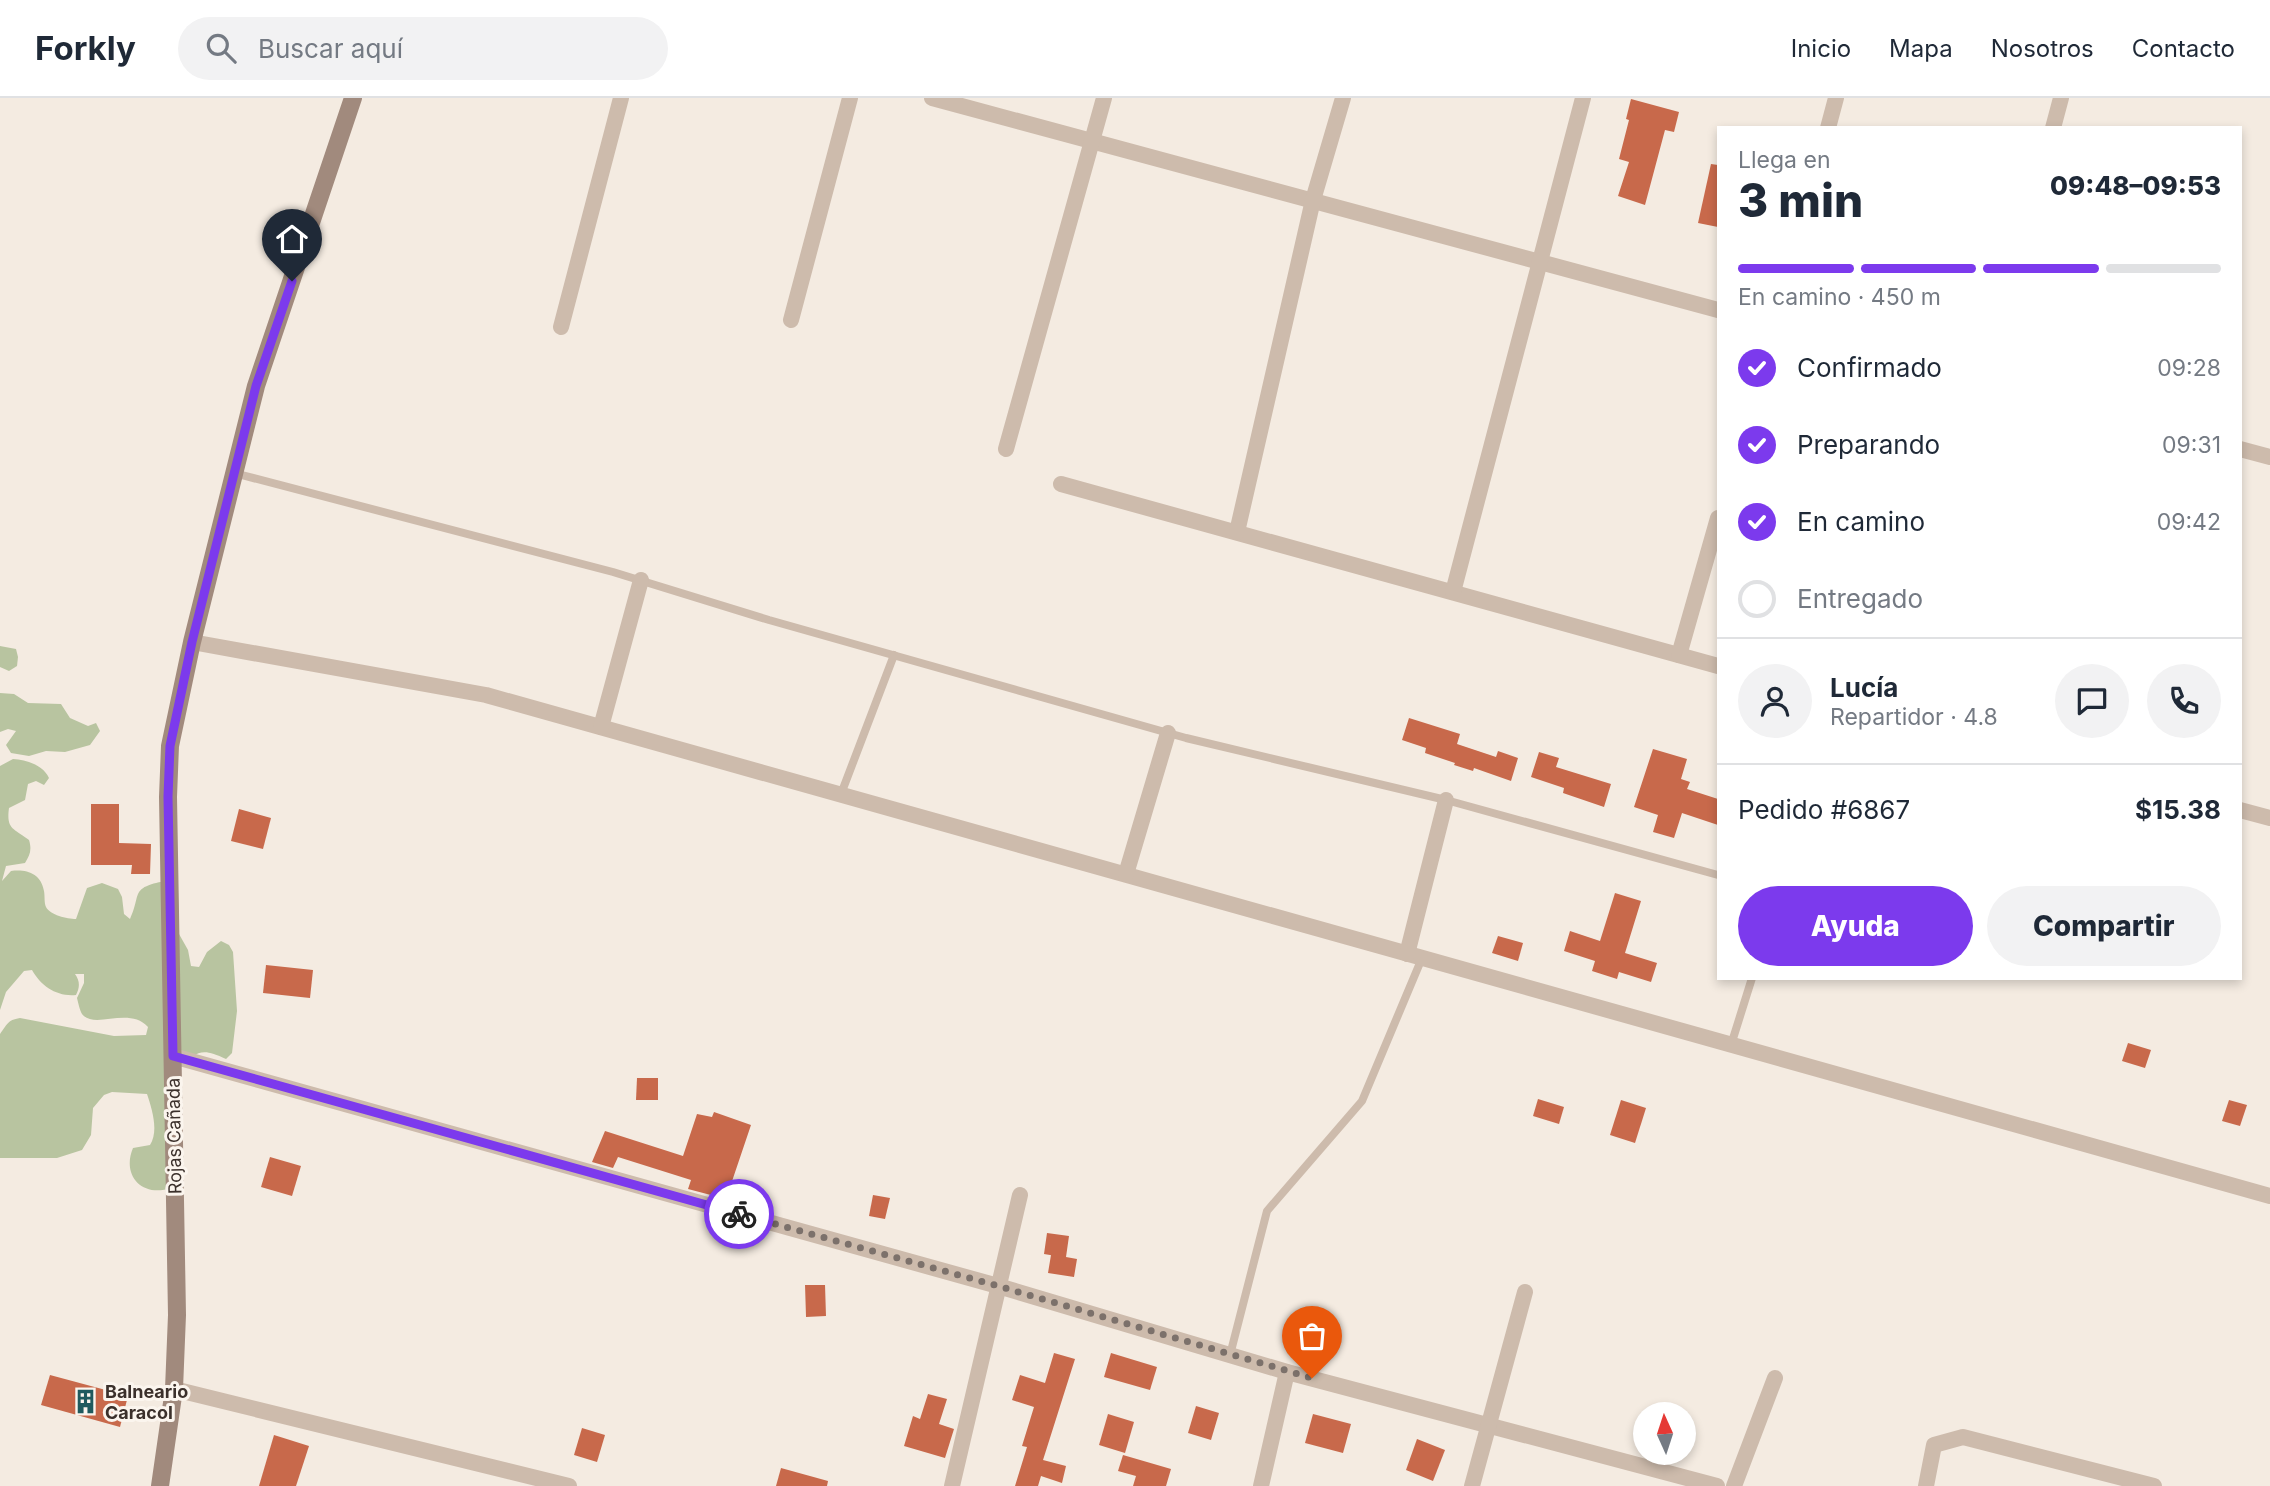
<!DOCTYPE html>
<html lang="es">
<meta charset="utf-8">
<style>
:root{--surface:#fff;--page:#f2f2f3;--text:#1f2937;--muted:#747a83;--line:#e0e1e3;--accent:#7c3aed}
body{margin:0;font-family:Inter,sans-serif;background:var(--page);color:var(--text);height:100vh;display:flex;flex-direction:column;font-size:26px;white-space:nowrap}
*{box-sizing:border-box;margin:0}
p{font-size:23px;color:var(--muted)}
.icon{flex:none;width:38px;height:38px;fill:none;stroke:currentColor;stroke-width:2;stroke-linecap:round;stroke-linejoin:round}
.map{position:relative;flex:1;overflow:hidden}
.drawer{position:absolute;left:1717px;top:28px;width:525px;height:854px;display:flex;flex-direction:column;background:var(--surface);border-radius:0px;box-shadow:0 4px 10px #0003}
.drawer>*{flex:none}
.needle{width:46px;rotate:357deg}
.controls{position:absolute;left:1633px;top:1304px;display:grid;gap:14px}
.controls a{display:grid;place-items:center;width:63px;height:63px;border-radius:50%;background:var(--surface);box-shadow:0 4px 10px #0003;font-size:35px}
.pin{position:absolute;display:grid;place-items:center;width:60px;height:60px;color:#fff;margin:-72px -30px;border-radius:50% 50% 50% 0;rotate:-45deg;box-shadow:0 0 7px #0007}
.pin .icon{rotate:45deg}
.courier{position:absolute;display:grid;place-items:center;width:70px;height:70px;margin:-35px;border:5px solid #7c3aed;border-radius:50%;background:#fff;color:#222;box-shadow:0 2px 9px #0007}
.summary em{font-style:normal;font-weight:800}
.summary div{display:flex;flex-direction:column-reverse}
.summary{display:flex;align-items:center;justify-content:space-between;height:119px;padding:0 21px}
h1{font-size:46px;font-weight:800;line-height:52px}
.bar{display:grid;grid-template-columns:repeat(4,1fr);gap:10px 7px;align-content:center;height:84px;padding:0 21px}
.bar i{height:9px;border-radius:5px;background:var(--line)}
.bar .selected{background:var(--accent)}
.bar p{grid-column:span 4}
.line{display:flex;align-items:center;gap:18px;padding:0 21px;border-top:2px solid var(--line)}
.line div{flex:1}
.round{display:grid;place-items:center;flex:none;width:74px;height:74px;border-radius:37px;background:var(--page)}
ol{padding:0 21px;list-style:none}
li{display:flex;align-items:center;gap:21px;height:77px}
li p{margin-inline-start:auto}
li .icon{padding:7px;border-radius:50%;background:var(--accent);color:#fff;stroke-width:4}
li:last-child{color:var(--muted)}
li i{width:38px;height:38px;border:4px solid var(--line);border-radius:50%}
.primary-button{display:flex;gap:14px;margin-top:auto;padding:14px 21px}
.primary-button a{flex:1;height:80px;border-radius:42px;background:var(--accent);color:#fff;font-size:28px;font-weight:800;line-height:80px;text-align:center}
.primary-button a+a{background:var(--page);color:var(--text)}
header{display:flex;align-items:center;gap:42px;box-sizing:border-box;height:98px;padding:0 35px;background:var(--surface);border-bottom:2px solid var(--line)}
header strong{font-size:33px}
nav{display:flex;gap:38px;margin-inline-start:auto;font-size:24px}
.search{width:490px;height:63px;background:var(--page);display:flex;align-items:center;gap:18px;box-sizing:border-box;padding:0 24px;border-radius:38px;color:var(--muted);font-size:26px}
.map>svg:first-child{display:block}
.green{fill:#b8c4a0}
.building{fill:#c8694b}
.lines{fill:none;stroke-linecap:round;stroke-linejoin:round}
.service{stroke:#cdbbac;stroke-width:8}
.minor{stroke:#cdbbac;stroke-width:16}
.secondary{stroke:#a18a7d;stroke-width:18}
.done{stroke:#7c716b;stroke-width:7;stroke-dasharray:0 12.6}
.route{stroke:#7c3aed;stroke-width:9}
.labels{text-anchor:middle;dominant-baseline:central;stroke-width:6;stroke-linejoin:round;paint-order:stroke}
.street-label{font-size:18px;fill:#3b302b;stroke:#fbf5ee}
.poi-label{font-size:18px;font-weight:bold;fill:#3b302b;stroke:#fbf5ee;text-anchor:start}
</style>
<header>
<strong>Forkly</strong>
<div class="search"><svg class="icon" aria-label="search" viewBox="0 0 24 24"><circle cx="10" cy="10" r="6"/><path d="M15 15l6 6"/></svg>Buscar aquí</div>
<nav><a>Inicio</a><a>Mapa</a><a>Nosotros</a><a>Contacto</a></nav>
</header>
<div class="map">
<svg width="2270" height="1388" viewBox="0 0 2270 1388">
<rect width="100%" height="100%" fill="#f4ebe1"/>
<g class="green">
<polygon points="0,548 16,551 18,559 17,568 9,573 0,569"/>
<polygon points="0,595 14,596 28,605 61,606 70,620 88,628 96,625 100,633 90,647 65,654 46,653 29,658 11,655 6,647 16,633 8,631 0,634"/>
<path d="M13,661c14,1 30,6 36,19l-5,7 -8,-4 -8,3 -3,16 -16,8c-3,22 5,20 20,32 3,10 1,15 -4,23l-19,3 -4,15 9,-10c15,-2 30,2 33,20 1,5 0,12 2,16 4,8 21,12 30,12l11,-31 15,-5 16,6 4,8 2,17 6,5c12,-25 -1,-31 35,-38l13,11 1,42 9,16 3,16 8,1 8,-15 14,-11 8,4 4,7 4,59 -5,42 -6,6c-25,-12 -29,-8 -48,11l-10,119c-28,7 -46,-15 -35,-41l17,-3c9,-14 2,-36 -3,-51l-35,-2 -8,3 -11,13 -2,27 -9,15 -25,8h-57v-124c7,-9 7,-14 20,-16l94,18 32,-1 2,-8c-19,-21 -54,3 -66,-13 -2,-3 -4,-12 -5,-16l7,-15v-9h-9c5,7 5,13 1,21 -19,2 -35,-9 -44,-25l-8,1 -18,21 -6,18v-244z"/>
</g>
<g class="building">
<polygon points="1631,1 1679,14 1674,34 1665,32 1645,107 1618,98 1629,64 1619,61 1629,22 1626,21"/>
<polygon points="1711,66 1718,67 1718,129 1698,125"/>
<polygon points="1409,620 1460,636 1457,646 1496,659 1498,653 1518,660 1511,683 1474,670 1473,673 1454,667 1455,665 1425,655 1426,650 1402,642"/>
<polygon points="1653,651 1687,661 1681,681 1690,684 1687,691 1718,701 1718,727 1682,715 1674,740 1653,734 1658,717 1634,709"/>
<polygon points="1539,654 1559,660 1556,669 1611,686 1604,709 1563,695 1564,690 1531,679"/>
<polygon points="91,706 119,706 119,745 151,746 150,776 131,776 132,767 91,767"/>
<polygon points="239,711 271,720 263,751 231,743"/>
<polygon points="1615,795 1641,803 1625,855 1657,865 1651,884 1619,874 1617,881 1592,873 1595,863 1564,853 1570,833 1600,843"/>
<polygon points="1498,838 1523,845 1518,863 1492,855"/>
<polygon points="266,867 313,872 310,900 263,895"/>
<polygon points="2128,945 2151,952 2145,970 2122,963"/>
<polygon points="637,980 658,980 658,1002 636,1002"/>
<polygon points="1538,1001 1564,1009 1559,1026 1533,1018"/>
<polygon points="1621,1002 1646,1010 1635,1045 1610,1037"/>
<polygon points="2229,1002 2247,1007 2240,1028 2222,1023"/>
<polygon points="714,1014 751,1027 726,1101 688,1091 691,1082 618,1059 613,1070 592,1064 605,1033 683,1058 697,1016 712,1019"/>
<polygon points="270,1059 301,1068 292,1098 261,1089"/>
<polygon points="873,1097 890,1100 885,1121 869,1118"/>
<polygon points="1047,1135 1069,1138 1066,1159 1077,1161 1074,1179 1048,1175 1051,1157 1056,1158 1044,1156"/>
<polygon points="805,1187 825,1187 826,1218 806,1219"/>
<polygon points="1054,1255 1075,1261 1043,1362 1066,1368 1062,1385 1041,1378 1038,1388 1015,1388 1027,1349 1022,1348 1034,1309 1012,1302 1020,1277 1045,1285"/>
<polygon points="1111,1255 1157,1269 1150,1292 1104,1279"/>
<polygon points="50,1277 128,1298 120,1329 41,1307"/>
<polygon points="928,1296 947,1301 939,1326 954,1331 945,1360 904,1348 913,1318 920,1321"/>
<polygon points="1196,1308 1219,1315 1211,1342 1188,1335"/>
<polygon points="1108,1316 1134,1324 1125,1355 1099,1347"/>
<polygon points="1313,1316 1351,1326 1343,1355 1305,1345"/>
<polygon points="582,1330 605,1337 597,1364 574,1357"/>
<polygon points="274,1337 309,1348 296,1388 259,1388"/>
<polygon points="1417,1341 1445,1352 1433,1383 1406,1372"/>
<polygon points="1123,1357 1171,1371 1166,1388 1133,1388 1136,1378 1118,1373"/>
<polygon points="781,1370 828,1383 827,1388 776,1388"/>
</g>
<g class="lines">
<g class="service">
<polyline points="234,375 613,474 769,522 1186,640 1446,702 1718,777"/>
<polyline points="841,696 894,557"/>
<polyline points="1731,947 1752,880"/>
<polyline points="1230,1257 1267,1113 1362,1003 1422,860"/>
</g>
<g class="minor">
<polyline points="932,0 1718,212"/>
<polyline points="1828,30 1836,0"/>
<polyline points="2053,30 2061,0"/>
<polyline points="791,222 850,0"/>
<polyline points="561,229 621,0"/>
<polyline points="1006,351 1104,0"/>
<polyline points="2240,351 2270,359"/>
<polyline points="1061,386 1718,568"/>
<polyline points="1237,434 1313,102 1343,0"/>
<polyline points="1453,494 1583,0"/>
<polyline points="192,544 486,597 2270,1098"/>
<polyline points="1679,557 1718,420"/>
<polyline points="601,629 641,482"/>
<polyline points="2240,712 2270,720"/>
<polyline points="1126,776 1168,635"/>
<polyline points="1407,856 1446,702"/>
<polyline points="173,958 998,1188 1287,1274 1717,1388"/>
<polyline points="174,1291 569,1388"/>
<polyline points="952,1388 1020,1097"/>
<polyline points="1261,1388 1287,1274"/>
<polyline points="1472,1388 1525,1194"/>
<polyline points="1734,1388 1775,1280"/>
<polyline points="1926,1388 1934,1347 1963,1339 2154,1388"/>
</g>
<polyline class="secondary" points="160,1388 174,1291 177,1217 168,699 170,648 192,544 256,288 353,0"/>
</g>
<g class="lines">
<polyline class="done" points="739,1116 998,1188 1312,1280"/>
<polyline class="route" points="292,183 256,288 192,544 170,648 168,699 173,958 739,1116"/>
</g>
<defs>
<symbol id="building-bare" viewBox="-9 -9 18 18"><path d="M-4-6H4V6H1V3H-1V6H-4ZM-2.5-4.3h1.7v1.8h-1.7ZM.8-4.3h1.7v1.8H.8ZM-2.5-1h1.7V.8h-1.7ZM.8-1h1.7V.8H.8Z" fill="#1f5a5e" stroke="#fbf5ee" stroke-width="2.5" paint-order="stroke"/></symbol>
</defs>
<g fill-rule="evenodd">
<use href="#building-bare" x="68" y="1286" width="35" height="35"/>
</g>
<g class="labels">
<g class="street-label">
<text transform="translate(174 1038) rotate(-91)">Rojas Cañada</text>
</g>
<g class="poi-label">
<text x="105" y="1293">Balneario<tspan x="105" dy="21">Caracol</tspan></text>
</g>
</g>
</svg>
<div class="controls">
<a><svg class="needle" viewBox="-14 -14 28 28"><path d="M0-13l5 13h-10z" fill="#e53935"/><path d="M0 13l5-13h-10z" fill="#747a83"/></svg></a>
</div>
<div class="pin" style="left:1312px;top:1280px;background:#ea580c"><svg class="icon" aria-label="bag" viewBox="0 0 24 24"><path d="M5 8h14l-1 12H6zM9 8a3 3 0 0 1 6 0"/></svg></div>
<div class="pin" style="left:292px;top:183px;background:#1f2937"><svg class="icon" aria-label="home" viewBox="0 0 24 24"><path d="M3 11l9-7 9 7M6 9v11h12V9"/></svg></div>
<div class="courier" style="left:739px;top:1116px"><svg class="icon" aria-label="bike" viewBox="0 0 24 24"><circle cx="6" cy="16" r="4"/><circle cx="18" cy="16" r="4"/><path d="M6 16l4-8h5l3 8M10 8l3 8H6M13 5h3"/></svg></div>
<section class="drawer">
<div class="summary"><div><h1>3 min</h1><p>Llega en</p></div><em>09:48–09:53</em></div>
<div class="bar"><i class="selected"></i><i class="selected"></i><i class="selected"></i><i></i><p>En camino · 450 m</p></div>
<ol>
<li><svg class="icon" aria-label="check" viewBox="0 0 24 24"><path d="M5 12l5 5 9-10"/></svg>Confirmado<p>09:28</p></li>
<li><svg class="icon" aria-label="check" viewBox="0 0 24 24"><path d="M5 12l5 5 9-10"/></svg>Preparando<p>09:31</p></li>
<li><svg class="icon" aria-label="check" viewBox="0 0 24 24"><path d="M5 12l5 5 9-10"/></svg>En camino<p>09:42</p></li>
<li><i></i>Entregado</li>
</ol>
<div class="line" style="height:126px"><a class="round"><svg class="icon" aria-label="person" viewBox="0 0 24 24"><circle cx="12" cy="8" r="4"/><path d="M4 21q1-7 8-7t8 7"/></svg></a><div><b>Lucía</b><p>Repartidor · 4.8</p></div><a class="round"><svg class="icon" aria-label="chat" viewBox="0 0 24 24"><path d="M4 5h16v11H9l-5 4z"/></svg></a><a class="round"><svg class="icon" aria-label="phone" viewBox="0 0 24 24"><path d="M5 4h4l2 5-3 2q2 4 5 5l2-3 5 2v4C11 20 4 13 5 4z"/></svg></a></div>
<div class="line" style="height:91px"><div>Pedido #6867</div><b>$15.38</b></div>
<div class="primary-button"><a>Ayuda</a><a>Compartir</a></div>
</section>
</div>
